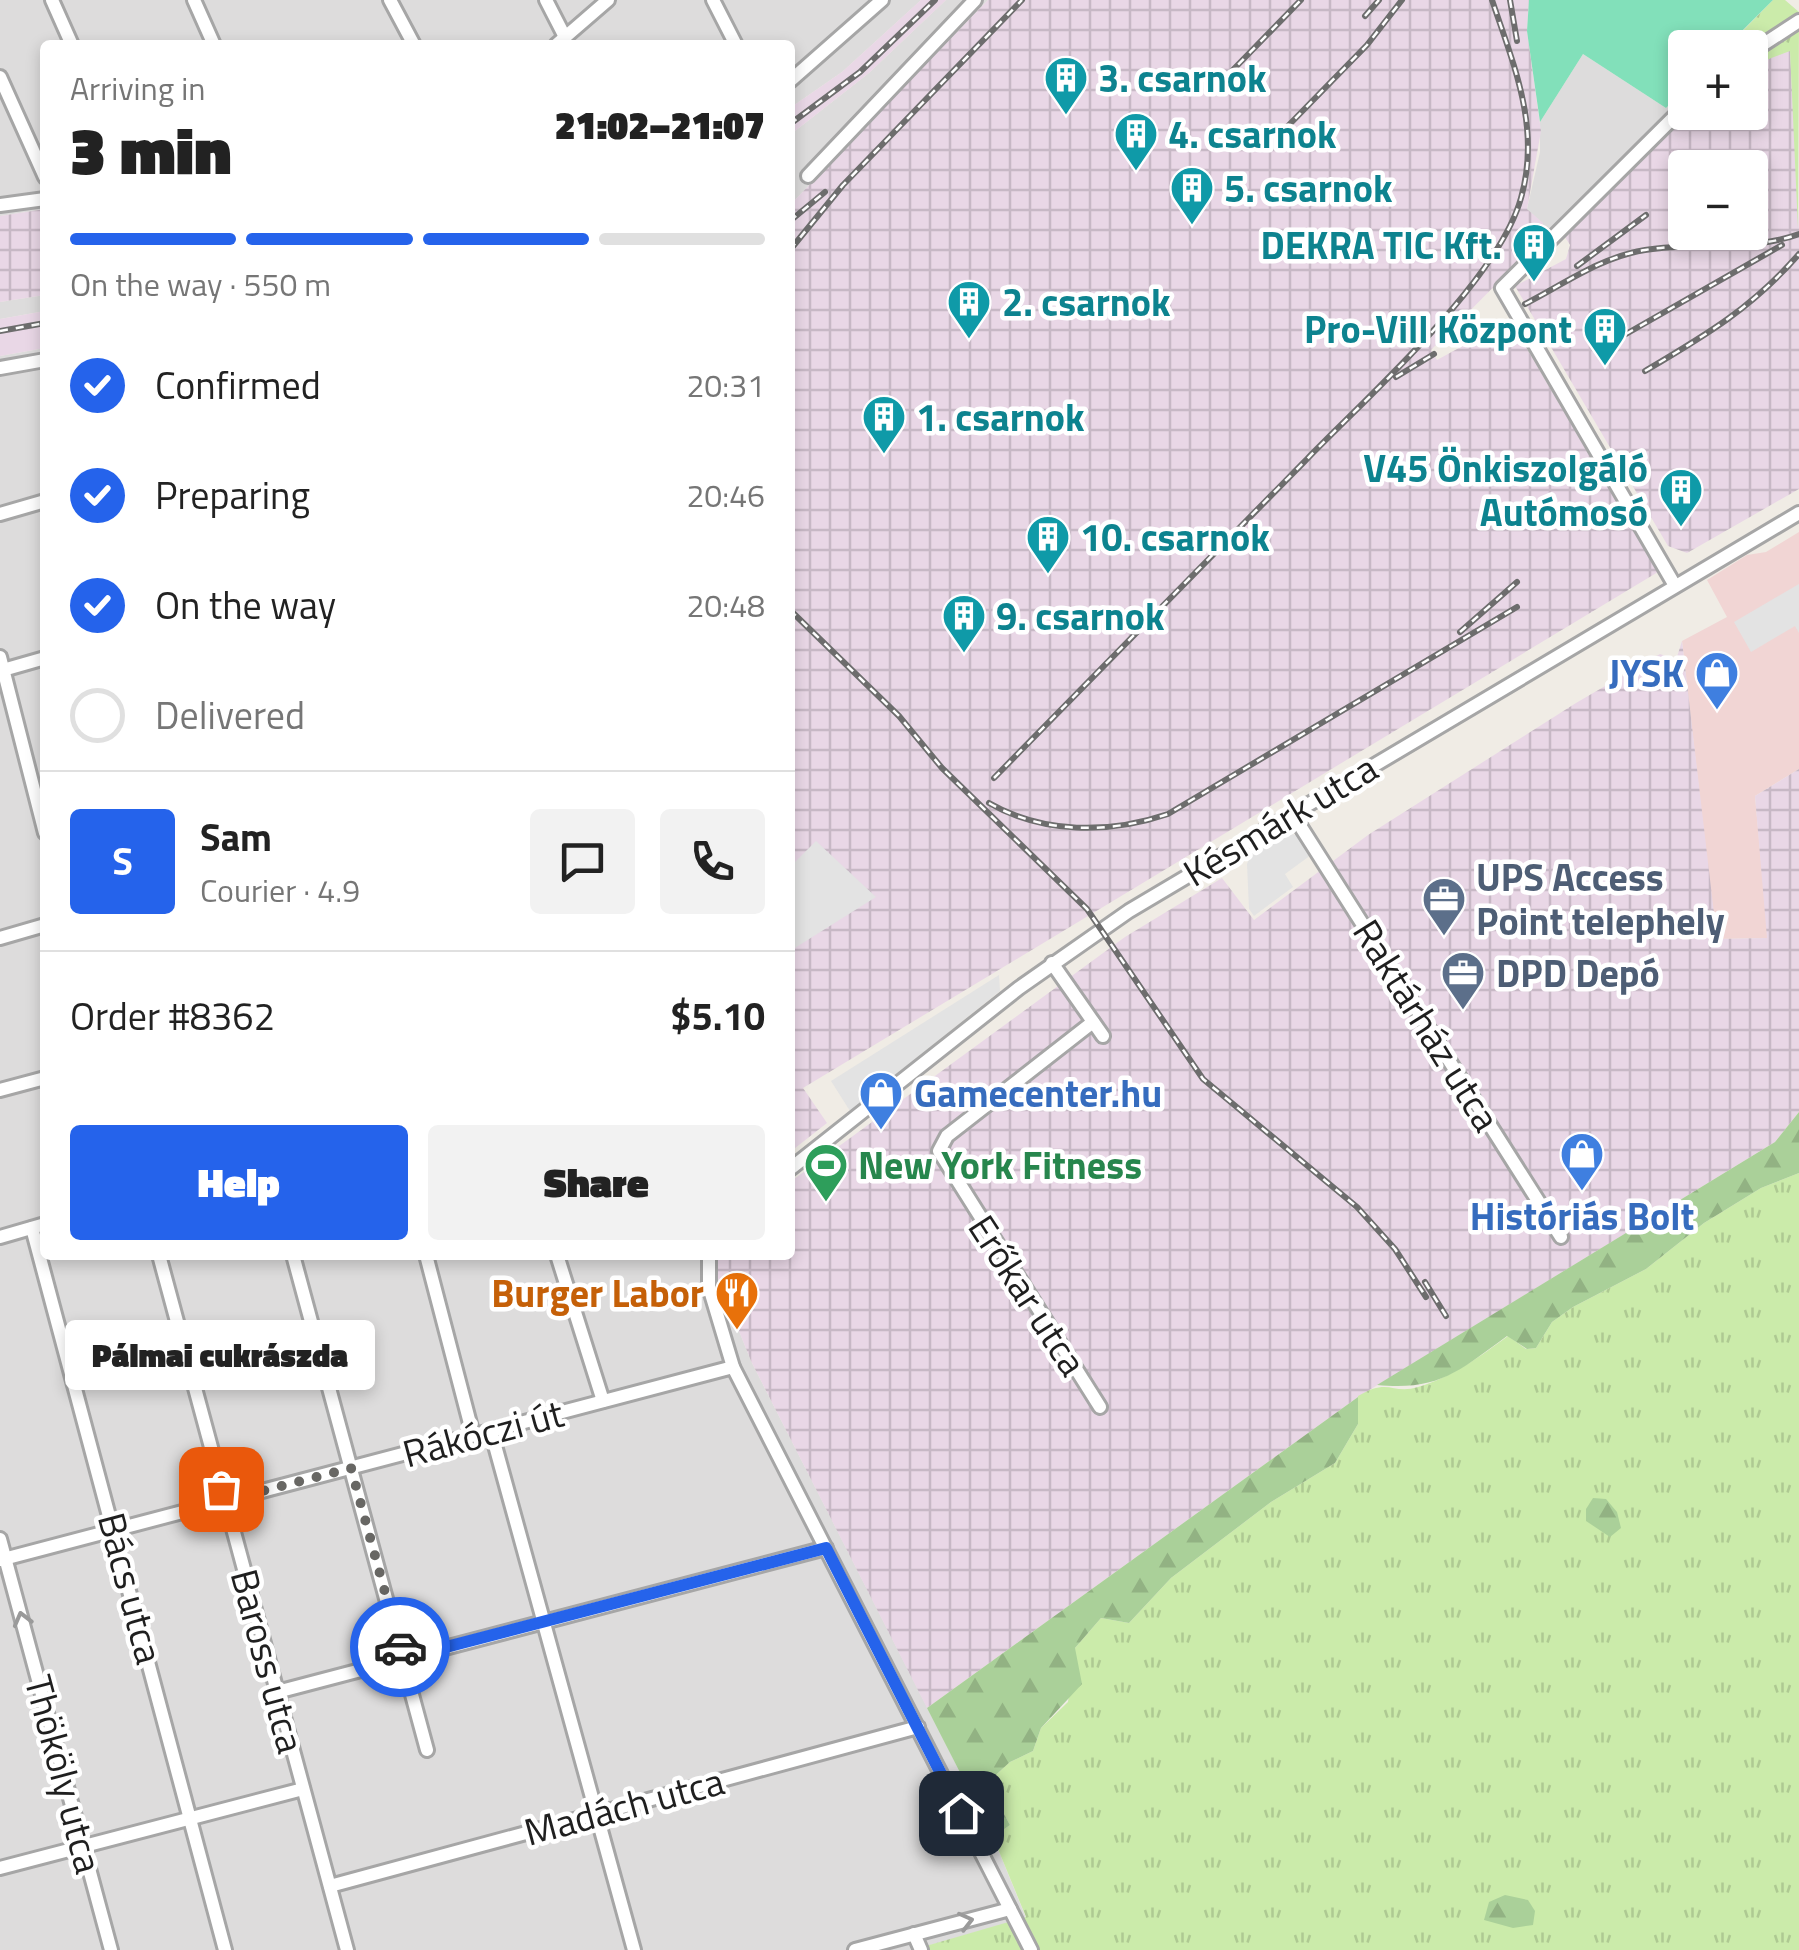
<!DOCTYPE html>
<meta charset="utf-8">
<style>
:root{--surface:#fff;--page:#f2f2f2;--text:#222;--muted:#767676;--line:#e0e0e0;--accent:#2563eb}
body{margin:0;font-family:"Titillium Web",sans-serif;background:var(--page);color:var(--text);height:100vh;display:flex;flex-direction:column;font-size:38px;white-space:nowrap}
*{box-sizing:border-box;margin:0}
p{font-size:32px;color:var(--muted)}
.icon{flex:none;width:55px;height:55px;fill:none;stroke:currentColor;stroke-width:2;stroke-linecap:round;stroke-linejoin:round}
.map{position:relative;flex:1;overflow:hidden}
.panel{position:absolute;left:40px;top:40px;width:755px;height:1220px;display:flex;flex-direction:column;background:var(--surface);border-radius:10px;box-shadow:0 5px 15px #0003}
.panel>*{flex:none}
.controls{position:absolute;left:1668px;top:30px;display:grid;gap:20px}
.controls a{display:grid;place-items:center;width:100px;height:100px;border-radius:10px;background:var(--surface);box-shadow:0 5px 15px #0003;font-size:50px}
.pin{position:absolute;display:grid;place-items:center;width:85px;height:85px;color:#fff;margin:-42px;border-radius:20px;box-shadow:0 5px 15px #0006}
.courier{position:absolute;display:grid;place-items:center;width:100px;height:100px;margin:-50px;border:8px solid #2563eb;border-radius:50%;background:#fff;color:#222;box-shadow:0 2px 12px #0007}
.bubble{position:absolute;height:70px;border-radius:10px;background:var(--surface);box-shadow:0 5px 15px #0003;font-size:32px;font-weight:800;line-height:70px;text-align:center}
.headline em{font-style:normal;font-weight:800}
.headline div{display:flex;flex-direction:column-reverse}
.headline{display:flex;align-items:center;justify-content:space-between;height:170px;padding:0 30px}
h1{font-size:65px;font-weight:800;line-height:75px}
.bar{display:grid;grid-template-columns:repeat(4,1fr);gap:15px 10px;align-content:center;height:120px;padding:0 30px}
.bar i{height:12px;border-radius:8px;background:var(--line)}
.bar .current{background:var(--accent)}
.bar p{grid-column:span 4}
.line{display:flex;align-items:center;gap:25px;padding:0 30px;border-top:2px solid var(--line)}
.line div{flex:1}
.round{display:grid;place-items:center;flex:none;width:105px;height:105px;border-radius:10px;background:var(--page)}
ol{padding:0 30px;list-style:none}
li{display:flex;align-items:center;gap:30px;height:110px}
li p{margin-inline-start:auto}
li .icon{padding:10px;border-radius:50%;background:var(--accent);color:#fff;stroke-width:4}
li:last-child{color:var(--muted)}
li i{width:55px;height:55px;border:5px solid var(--line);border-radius:50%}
.action{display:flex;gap:20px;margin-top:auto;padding:20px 30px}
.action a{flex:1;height:115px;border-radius:10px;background:var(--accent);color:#fff;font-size:40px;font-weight:800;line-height:115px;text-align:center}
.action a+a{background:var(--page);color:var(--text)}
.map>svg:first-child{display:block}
.residential{fill:#dddcdc}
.commercial{fill:#f1d5d4}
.industrial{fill:url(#industrial-grid);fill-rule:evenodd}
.railway{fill:#e9d7e6}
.grass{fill:url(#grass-tufts)}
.forest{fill:url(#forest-firs)}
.pitch{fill:#82e0ba}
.parking{fill:#e3e3e3}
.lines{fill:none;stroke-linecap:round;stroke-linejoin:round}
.minor-casing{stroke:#a6a6a6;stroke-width:18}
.minor{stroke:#fff;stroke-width:12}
.rail-casing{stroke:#6d6d6d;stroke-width:6}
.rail{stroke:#fff;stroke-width:2.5;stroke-dasharray:8;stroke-linecap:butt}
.oneway{stroke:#9a9a9a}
.done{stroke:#686764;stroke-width:10;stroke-dasharray:0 18}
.route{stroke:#2563eb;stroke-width:12}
.labels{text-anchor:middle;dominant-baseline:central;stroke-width:9;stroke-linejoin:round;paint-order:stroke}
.culture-label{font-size:38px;font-weight:bold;fill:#0d838f;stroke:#fff;text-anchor:start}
.shop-label{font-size:38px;font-weight:bold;fill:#366cbe;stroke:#fff;text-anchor:end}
.street-label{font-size:38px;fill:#1f1f1f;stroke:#fff}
.service-label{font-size:38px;font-weight:bold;fill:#4e5e75;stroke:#fff;text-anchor:start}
.leisure-label{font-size:38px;font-weight:bold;fill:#27864d;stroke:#fff;text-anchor:start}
.food-label{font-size:38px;font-weight:bold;fill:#c56008;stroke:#fff;text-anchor:end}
</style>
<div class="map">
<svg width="1799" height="1950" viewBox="0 0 1799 1950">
<defs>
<pattern id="industrial-grid" width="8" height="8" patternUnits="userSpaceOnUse" patternTransform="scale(2.5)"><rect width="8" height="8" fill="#e9d7e6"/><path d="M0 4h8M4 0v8" fill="none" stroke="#c7b8c5"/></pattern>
<pattern id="grass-tufts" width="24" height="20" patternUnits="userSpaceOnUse" patternTransform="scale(2.5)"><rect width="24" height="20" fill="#cbebaa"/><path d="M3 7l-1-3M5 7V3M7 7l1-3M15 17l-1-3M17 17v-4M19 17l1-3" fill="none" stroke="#aec992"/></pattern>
<pattern id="forest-firs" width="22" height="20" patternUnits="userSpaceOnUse" patternTransform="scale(2.5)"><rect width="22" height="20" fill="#aad099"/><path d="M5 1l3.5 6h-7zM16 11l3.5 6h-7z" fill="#92b283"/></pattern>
</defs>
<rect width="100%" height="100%" fill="#f0ece5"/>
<g class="residential">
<polygon points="0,0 921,0 842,72 790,108 790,45 45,45 45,209 0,216"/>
<polygon points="946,0 988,0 790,205 790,135 869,73"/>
<polygon points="1583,54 1666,108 1685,89 1688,113 1565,237 1542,238 1542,223 1527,209 1540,152 1540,122"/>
<polygon points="45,295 45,311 0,319 0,302"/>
<polygon points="45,348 45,1255 709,1255 751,1361 993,1837 1026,1918 927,1946 928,1950 0,1950 0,356"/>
</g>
<polygon class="commercial" points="1799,532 1799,769 1755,796 1768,938 1716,939 1682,641 1727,617 1707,580 1747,555 1766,552"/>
<g class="industrial">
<polygon points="988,0 1529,0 1527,31 1541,131 1527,209 1543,223 1542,238 1431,350 1437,360 1510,320 1658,572 803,1088 827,1123 790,1152 790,205"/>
<path d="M1790,50l9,179v260l-112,64 -19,-7 -153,-260 51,-27 4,-14 -5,-8 123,-124 62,-1v-46zM1685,168h65v64h-65z"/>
<polygon points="45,209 45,295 0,302 0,216"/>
<polygon points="1682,641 1717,939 1767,938 1755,796 1799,769 1799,1112 1775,1142 1358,1397 927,1708 751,1361 715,1271 718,1255 790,1255 790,1182 1125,937 1222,878 1254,920 1368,835 1576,703 1660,654 1676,660"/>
</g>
<g class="railway">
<polygon points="921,0 946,0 869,73 790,135 790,108 842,72"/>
<polygon points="45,311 45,348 0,356 0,319"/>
</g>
<g class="grass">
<polygon points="1773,0 1785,0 1799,12 1798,229 1790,51 1750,66 1750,48 1726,48"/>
<path d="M1799,1173v777h-871l-2,-4 100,-29 -33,-80 17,-12 -23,-42 23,-21 23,-11 8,-23 27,-26 7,-54 26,-30 28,5 42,-45 100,-76 64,-39 23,-39v-28c31,-19 34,-1 60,-9 32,-9 63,-31 90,-51l18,13 10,-1 16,-26 21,-15 73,-38 58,-46 57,-35z"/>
</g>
<g class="forest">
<path d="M1799,1112v61l-38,15 -57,35 -58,46 -73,38 -21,15 -16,26 -9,1 -20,-13c-48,35 -68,55 -130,49l398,-243z"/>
<polygon points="1358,1397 1358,1424 1335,1463 1271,1502 1171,1578 1129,1623 1101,1618 1075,1648 1082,1684 1041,1728 1033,1751 1010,1762 987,1783 1010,1825 993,1837 927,1708"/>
<polygon points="1593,1498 1606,1499 1617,1512 1621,1528 1610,1537 1586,1521 1586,1509"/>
<polygon points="1505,1895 1528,1900 1535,1911 1533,1925 1513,1928 1484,1920 1489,1902"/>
</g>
<polygon class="pitch" points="1529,0 1773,0 1726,47 1685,48 1685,89 1666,108 1583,54 1540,122 1527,31"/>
<g class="parking">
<polygon points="1799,584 1799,633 1795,626 1751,652 1734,622"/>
<polygon points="1282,831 1299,836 1311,855 1285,874 1293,887 1254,916 1249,909 1247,864 1252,852"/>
<polygon points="816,841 876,897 790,951 790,867"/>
<polygon points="999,975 1000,991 850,1111 831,1081"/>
</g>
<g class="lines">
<defs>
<g id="minor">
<polyline points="52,0 72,45"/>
<polyline points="194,0 214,45"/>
<polyline points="390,0 414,45"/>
<polyline points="546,0 565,37"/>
<polyline points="713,0 736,45"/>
<polyline points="556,45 608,0"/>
<polyline points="1750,53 1799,21"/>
<polyline points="0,77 45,177"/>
<polyline points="790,81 882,0"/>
<polyline points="808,176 975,0"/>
<polyline points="0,205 45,199"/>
<polyline points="0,368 45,360"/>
<polyline points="0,514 45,501"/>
<polyline points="1674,584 1502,288 1685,106"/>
<polyline points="0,657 45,833"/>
<polyline points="3,670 45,658"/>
<polyline points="1292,813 1561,1237"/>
<polyline points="0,938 45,925"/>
<polyline points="1052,963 1103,1036"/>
<polyline points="1093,1022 947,1136 939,1151 1100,1407"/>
<polyline points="0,1090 45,1078"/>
<polyline points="790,1169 1019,988 1129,911 1799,513"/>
<polyline points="32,1228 225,1950"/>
<polyline points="0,1237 45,1224"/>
<polyline points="159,1255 347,1950"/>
<polyline points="293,1255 427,1750"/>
<polyline points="426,1255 473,1435"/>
<polyline points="557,1255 603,1401"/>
<polyline points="709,1255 709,1287 733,1367 1031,1950"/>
<polyline points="491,1431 634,1950"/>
<polyline points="0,1539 111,1950"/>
<polyline points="0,1560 733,1367"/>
<polyline points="277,1692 826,1548"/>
<polyline points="0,1868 303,1789"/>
<polyline points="330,1886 918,1727"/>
<polyline points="914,1934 921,1950"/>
<polyline points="855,1950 1010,1909"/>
</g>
</defs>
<use href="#minor" class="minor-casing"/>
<use href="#minor" class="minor"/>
<defs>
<g id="rail">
<polyline points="1510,0 1517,41"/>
<polyline points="1365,16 1379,0"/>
<polyline points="1227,76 1301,0"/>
<polyline points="790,124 860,72 935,0"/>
<polyline points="1284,130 1367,45 1402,0"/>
<polyline points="790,221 825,192"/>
<polyline points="790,250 843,185 1022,0"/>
<polyline points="1577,266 1646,215"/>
<path d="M1525,304c39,-20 76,-47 120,-54 51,-9 105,2 154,-16"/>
<polyline points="0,331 45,323"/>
<polyline points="1626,334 1782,245"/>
<path d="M1645,371c61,-36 107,-63 154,-117"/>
<polyline points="1396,377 1434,354"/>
<polyline points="790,610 899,716 942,768 1087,909 1203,1079 1357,1207 1395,1249 1426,1297"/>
<polyline points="1460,632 1517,582"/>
<path d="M994,778c104,-106 208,-213 313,-319 62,-64 191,-178 214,-261 20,-70 -7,-132 -29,-198"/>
<path d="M989,803c54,31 120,31 179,11l349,-207"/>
<polyline points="1425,1282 1446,1316"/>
</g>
</defs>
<use href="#rail" class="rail-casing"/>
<use href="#rail" class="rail"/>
</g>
<defs><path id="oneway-chevron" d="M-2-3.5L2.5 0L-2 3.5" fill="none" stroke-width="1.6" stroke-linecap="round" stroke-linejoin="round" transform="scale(2.5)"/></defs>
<g class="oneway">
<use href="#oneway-chevron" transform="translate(22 1619) rotate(-105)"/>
<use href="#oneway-chevron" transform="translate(966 1921) rotate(-14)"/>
</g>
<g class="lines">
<polyline class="done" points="221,1489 224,1501 351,1468 400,1647"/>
<polyline class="route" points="400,1647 404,1658 826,1548 961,1813"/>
</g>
<defs>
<symbol id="building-pin" viewBox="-11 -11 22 30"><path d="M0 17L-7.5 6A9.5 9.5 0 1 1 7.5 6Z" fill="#0f9aa8" stroke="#fff"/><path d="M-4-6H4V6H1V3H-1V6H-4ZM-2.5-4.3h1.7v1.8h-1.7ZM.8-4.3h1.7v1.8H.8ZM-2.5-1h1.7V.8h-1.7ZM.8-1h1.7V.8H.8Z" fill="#fff"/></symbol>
<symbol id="shop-pin" viewBox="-11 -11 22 30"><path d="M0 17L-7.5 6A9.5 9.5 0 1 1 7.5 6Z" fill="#3f7fe0" stroke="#fff"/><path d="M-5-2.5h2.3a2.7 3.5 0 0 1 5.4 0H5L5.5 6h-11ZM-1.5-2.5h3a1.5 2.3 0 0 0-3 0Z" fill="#fff"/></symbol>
<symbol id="office-pin" viewBox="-11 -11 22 30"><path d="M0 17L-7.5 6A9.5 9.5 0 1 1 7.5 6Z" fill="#5c6f8a" stroke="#fff"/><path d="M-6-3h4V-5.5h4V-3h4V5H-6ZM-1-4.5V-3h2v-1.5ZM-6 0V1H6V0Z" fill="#fff"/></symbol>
<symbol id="stadium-pin" viewBox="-11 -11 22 30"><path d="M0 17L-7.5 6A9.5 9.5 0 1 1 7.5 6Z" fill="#2e9e5b" stroke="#fff"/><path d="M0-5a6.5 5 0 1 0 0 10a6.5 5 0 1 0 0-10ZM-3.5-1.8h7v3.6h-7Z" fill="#fff"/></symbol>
<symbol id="restaurant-pin" viewBox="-11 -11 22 30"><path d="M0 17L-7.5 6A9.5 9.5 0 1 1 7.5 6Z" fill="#e8710a" stroke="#fff"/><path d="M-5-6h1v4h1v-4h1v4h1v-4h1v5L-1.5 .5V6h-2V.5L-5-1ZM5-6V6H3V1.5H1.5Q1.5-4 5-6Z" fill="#fff"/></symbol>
</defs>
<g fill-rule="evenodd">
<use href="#building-pin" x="1041" y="53" width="50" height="68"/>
<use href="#building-pin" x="1111" y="109" width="50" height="68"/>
<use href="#building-pin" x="1167" y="163" width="50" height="68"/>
<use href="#building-pin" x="1509" y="220" width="50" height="68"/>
<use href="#building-pin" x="944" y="277" width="50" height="68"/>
<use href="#building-pin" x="1580" y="304" width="50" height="68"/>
<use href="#building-pin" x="859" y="392" width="50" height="68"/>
<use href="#building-pin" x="1656" y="465" width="50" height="68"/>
<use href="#building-pin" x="1023" y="512" width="50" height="68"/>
<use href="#building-pin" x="939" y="591" width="50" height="68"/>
<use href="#shop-pin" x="1692" y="648" width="50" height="68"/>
<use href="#office-pin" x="1419" y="874" width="50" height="68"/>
<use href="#office-pin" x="1438" y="948" width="50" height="68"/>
<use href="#shop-pin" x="856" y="1068" width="50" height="68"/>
<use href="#shop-pin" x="1557" y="1129" width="50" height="68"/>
<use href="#stadium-pin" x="801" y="1140" width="50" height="68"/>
<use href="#restaurant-pin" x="712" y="1268" width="50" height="68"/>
</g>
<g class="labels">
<g class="culture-label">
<text x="1098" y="78">3. csarnok</text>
<text x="1168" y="134">4. csarnok</text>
<text x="1224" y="188">5. csarnok</text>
<text x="1502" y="245" text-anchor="end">DEKRA TIC Kft.</text>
<text x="1002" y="302">2. csarnok</text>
<text x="1572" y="329" text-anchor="end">Pro-Vill Központ</text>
<text x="916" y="417">1. csarnok</text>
<text x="1648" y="468" text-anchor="end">V45 Önkiszolgáló<tspan x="1648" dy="44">Autómosó</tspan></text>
<text x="1080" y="537">10. csarnok</text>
<text x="996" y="616">9. csarnok</text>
</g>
<g class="shop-label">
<text x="1684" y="673">JYSK</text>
<text x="914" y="1093" text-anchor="start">Gamecenter.hu</text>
<text x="1582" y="1216" text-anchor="middle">Históriás Bolt</text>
</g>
<g class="street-label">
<text transform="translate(1280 820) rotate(-31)">Késmárk utca</text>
<text transform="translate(1427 1025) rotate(58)">Raktárház utca</text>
<text transform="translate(1028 1295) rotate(57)">Erőkar utca</text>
<text transform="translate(483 1433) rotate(-15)">Rákóczi út</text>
<text transform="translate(131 1588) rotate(75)">Bács utca</text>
<text transform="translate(268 1661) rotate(75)">Baross utca</text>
<text transform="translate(64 1774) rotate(75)">Thököly utca</text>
<text transform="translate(624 1806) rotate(-15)">Madách utca</text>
</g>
<g class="service-label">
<text x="1476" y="877">UPS Access<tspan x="1476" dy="44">Point telephely</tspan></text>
<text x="1496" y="973">DPD Depó</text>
</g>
<g class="leisure-label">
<text x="858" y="1165">New York Fitness</text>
</g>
<g class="food-label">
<text x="704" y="1293">Burger Labor</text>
</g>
</g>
</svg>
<div class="controls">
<a>+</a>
<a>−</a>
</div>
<div class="pin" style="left:221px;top:1489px;background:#ea580c"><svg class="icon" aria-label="bag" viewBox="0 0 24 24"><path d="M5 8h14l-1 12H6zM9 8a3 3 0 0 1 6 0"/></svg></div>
<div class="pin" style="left:961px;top:1813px;background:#1f2937"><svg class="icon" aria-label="home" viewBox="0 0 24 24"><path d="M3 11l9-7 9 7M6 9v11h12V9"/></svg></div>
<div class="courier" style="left:400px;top:1647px"><svg class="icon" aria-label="car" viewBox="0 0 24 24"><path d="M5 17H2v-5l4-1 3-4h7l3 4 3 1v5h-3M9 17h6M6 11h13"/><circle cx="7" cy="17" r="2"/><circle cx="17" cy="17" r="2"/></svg></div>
<div class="bubble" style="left:65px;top:1320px;width:310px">Pálmai cukrászda</div>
<section class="panel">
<div class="headline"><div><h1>3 min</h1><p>Arriving in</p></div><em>21:02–21:07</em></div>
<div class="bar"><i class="current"></i><i class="current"></i><i class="current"></i><i></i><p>On the way · 550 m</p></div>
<ol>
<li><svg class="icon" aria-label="check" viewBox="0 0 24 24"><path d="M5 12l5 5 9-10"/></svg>Confirmed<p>20:31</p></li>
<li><svg class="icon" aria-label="check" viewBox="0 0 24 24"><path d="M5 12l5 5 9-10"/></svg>Preparing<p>20:46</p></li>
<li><svg class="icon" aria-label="check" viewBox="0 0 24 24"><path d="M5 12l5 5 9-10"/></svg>On the way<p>20:48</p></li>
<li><i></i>Delivered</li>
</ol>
<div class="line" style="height:180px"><b class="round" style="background:var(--accent);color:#fff">S</b><div><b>Sam</b><p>Courier · 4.9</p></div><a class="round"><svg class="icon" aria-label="chat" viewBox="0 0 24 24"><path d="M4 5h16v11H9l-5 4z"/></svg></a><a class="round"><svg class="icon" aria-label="phone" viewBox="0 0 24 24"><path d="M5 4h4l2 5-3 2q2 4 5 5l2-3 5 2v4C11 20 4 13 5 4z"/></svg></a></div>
<div class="line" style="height:130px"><div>Order #8362</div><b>$5.10</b></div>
<div class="action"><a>Help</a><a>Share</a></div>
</section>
</div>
